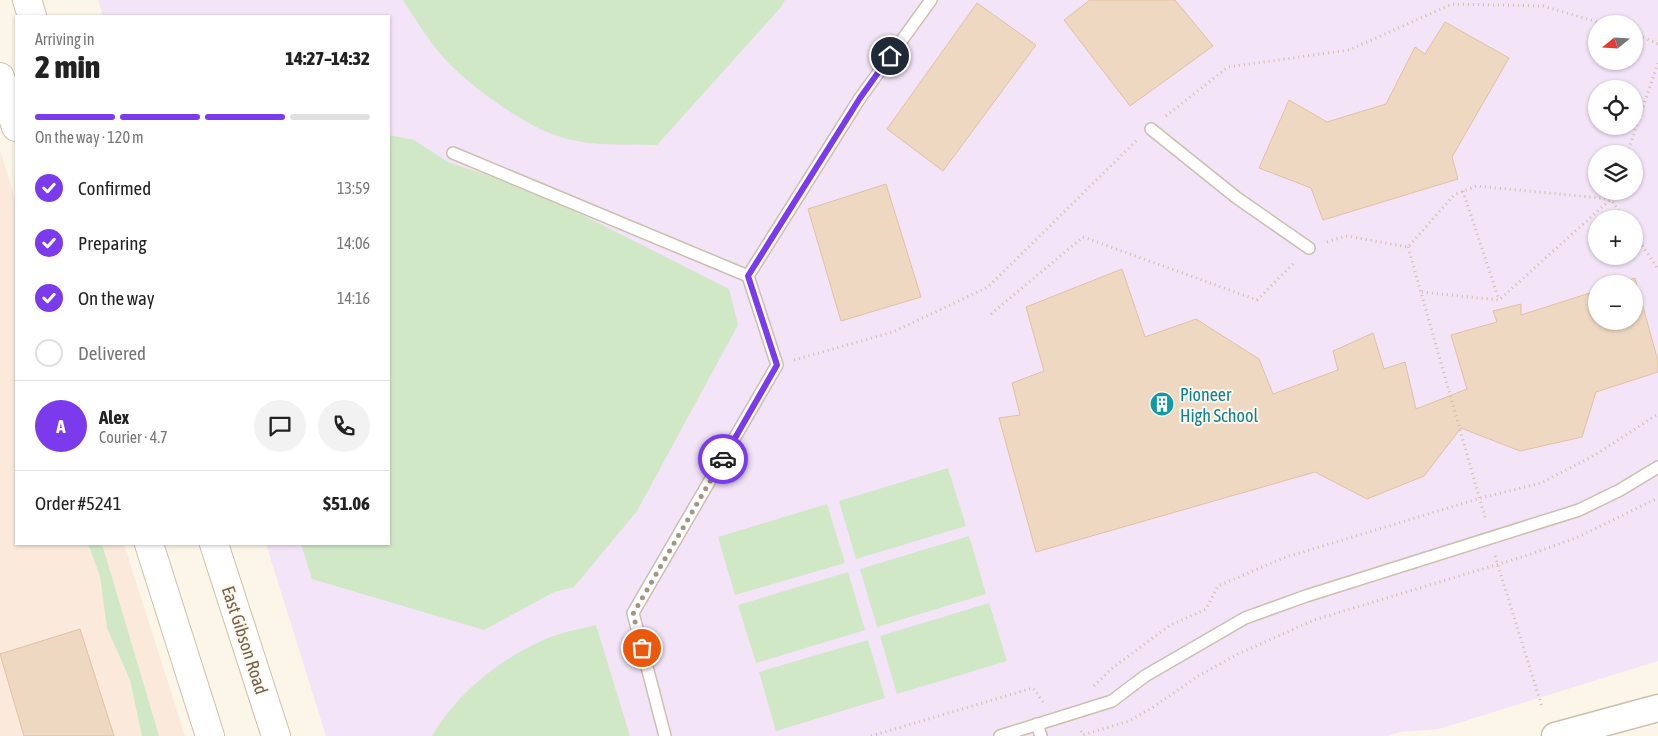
<!DOCTYPE html>
<meta charset="utf-8">
<style>
:root{--surface:#fff;--page:#f2f2f2;--text:#222;--muted:#767676;--line:#e0e0e0;--accent:#7c3aed}
body{margin:0;font-family:"Asap Condensed",sans-serif;background:var(--page);color:var(--text);height:100vh;display:flex;flex-direction:column;font-size:19px;white-space:nowrap}
*{box-sizing:border-box;margin:0}
p{font-size:16px;color:var(--muted)}
.icon{flex:none;width:28px;height:28px;fill:none;stroke:currentColor;stroke-width:2;stroke-linecap:round;stroke-linejoin:round}
.map{position:relative;flex:1;overflow:hidden}
.side{position:absolute;left:15px;top:15px;width:375px;height:530px;display:flex;flex-direction:column;background:var(--surface);border-radius:0px;box-shadow:0 1px 4px #0004}
.side>*{flex:none}
.needle{width:32px;rotate:252deg}
.fabs{position:absolute;left:1588px;top:15px;display:grid;gap:10px}
.fabs a{display:grid;place-items:center;width:55px;height:55px;border-radius:50%;background:var(--surface);box-shadow:0 1px 4px #0004;font-size:25px}
.pin{position:absolute;display:grid;place-items:center;width:42px;height:42px;color:#fff;margin:-21px;border:2px solid #fff;border-radius:50%;box-shadow:0 1px 5px #0007}
.courier{position:absolute;display:grid;place-items:center;width:50px;height:50px;margin:-25px;border:4px solid #7c3aed;border-radius:50%;background:#fff;color:#222;box-shadow:0 1px 6px #0007}
.overview em{font-style:normal;font-weight:800}
.overview div{display:flex;flex-direction:column-reverse}
.overview{display:flex;align-items:center;justify-content:space-between;height:85px;padding:0 20px}
h1{font-size:32px;font-weight:800;line-height:38px}
.bar{display:grid;grid-template-columns:repeat(4,1fr);gap:8px 5px;align-content:center;height:60px;padding:0 20px}
.bar i{height:6px;border-radius:4px;background:var(--line)}
.bar .on{background:var(--accent)}
.bar p{grid-column:span 4}
.line{display:flex;align-items:center;gap:12px;padding:0 20px;border-top:1px solid var(--line)}
.line div{flex:1}
.round{display:grid;place-items:center;flex:none;width:52px;height:52px;border-radius:26px;background:var(--page)}
ol{padding:0 20px;list-style:none}
li{display:flex;align-items:center;gap:15px;height:55px}
li p{margin-inline-start:auto}
li .icon{padding:5px;border-radius:50%;background:var(--accent);color:#fff;stroke-width:4}
li:last-child{color:var(--muted)}
li i{width:28px;height:28px;border:2px solid var(--line);border-radius:50%}
.map>svg:first-child{display:block}
.commercial{fill:#fbe9dc}
.education{fill:#f3e4f8;fill-rule:evenodd}
.green{fill:#d1e8c7}
.building{fill:#efd8c1;stroke:#e1c1a2}
.lines{fill:none;stroke-linecap:round;stroke-linejoin:round}
.service-casing{stroke:#cdbfae;stroke-width:14}
.tertiary-casing{stroke:#cdbfae;stroke-width:29}
.secondary-casing{stroke:#cfc0ac;stroke-width:30}
.path{stroke:#d4bca4;stroke-width:3;stroke-dasharray:1 4;stroke-linecap:butt}
.service{stroke:#fff;stroke-width:11}
.tertiary{stroke:#fff;stroke-width:26}
.secondary{stroke:#fff;stroke-width:28}
.done{stroke:#a39483;stroke-width:5;stroke-dasharray:0 9}
.route{stroke:#7c3aed;stroke-width:6}
.labels{text-anchor:middle;dominant-baseline:central;stroke-width:4;stroke-linejoin:round;paint-order:stroke}
.culture-label{font-size:18px;fill:#0d838f;stroke:#fef9ee;text-anchor:start}
.street-label{font-size:18px;fill:#745f4d;stroke:#fef9ee}
</style>
<div class="map">
<svg width="1658" height="736" viewBox="0 0 1658 736">
<rect width="100%" height="100%" fill="#fbf6e8"/>
<polygon class="commercial" points="0,150 16,202 16,544 124,544 185,736 0,736"/>
<path class="education" d="M98,0h1560v661l-219,68 -39,3 -12,4h-1062l-60,-192h123v-528h-286zM1596,24h38v37h-38zM1596,89h38v37h-38zM1596,154h38v37h-38zM1596,219h38v37h-38zM1596,284h38v37h-38z"/>
<g class="green">
<path d="M403,0h382l-4,7 -124,138c-32,-1 -68,2 -99,-9 -33,-10 -90,-51 -113,-77 -16,-17 -29,-39 -42,-59z"/>
<polygon points="389,135 414,140 448,162 537,192 729,289 738,325 637,511 574,587 554,592 484,630 312,579 301,544 389,544"/>
<polygon points="948,468 966,526 856,559 839,501"/>
<polygon points="827,504 845,563 735,595 718,537"/>
<polygon points="969,536 986,594 877,627 860,569"/>
<polygon points="88,544 102,544 159,736 142,736 130,680 107,628 100,576"/>
<polygon points="848,572 865,630 756,663 738,605"/>
<polygon points="989,603 1007,661 897,694 880,636"/>
<path d="M596,625l34,111h-198c25,-43 70,-79 116,-98 15,-6 32,-9 48,-13z"/>
<polygon points="868,640 885,698 776,731 759,672"/>
</g>
<g class="building">
<polygon points="1090,0 1175,0 1213,46 1130,106 1064,20"/>
<polygon points="977,3 1036,45 943,171 887,129"/>
<polygon points="1445,22 1509,58 1452,157 1458,179 1323,220 1311,188 1259,168 1289,100 1327,122 1386,104 1415,47 1425,54"/>
<polygon points="886,184 921,297 841,321 808,209"/>
<polygon points="1122,269 1145,337 1196,319 1259,359 1273,394 1338,370 1333,351 1373,333 1384,369 1405,362 1416,409 1467,389 1451,335 1497,322 1493,311 1521,304 1521,315 1596,291 1596,321 1634,321 1634,284 1619,284 1635,278 1658,361 1658,372 1596,392 1582,437 1520,451 1461,428 1424,476 1367,499 1315,472 1036,552 999,418 1020,415 1012,383 1044,371 1026,307"/>
<polygon points="80,629 114,736 24,736 0,654"/>
</g>
<g class="lines">
<defs>
<g id="service">
<polyline points="1151,129 1237,198 1309,248"/>
<polyline points="453,153 748,276"/>
<polyline points="1037,724 1041,736"/>
<polyline points="665,736 633,613 777,365 748,276 860,98 931,0"/>
<polyline points="1000,736 1112,701 1145,676 1245,618 1306,596 1579,510 1620,490 1658,467"/>
</g>
<polyline id="tertiary" points="1555,736 1658,708"/>
<g id="secondary">
<polyline points="27,0 32,16"/>
<polyline points="0,77 16,127"/>
<polyline points="149,544 210,736"/>
<polyline points="214,544 276,736"/>
</g>
</defs>
<use href="#service" class="service-casing"/>
<use href="#tertiary" class="tertiary-casing"/>
<use href="#secondary" class="secondary-casing"/>
<g class="path">
<polyline points="1634,33 1658,44"/>
<polyline points="1166,116 1228,67 1349,50 1452,4 1543,6 1604,24"/>
<polyline points="1627,154 1658,63"/>
<polyline points="1463,191 1499,300"/>
<polyline points="1634,233 1658,269"/>
<polyline points="1327,242 1346,236 1408,247 1454,195 1476,186 1611,199 1624,219"/>
<polyline points="1408,247 1486,521"/>
<polyline points="1422,292 1499,300 1611,199 1614,191"/>
<polyline points="991,314 1083,237 1257,300 1295,262"/>
<polyline points="794,360 893,332 988,287 1136,141"/>
<polyline points="1495,556 1542,707"/>
<polyline points="1094,686 1111,669 1169,626 1206,609 1218,586 1283,558 1481,498 1541,483 1595,455 1658,414"/>
<polyline points="1081,731 1083,735 1129,721 1152,708 1198,676 1238,654 1314,620 1525,556 1576,538 1658,498"/>
<polyline points="871,736 1033,688 1043,702"/>
</g>
<use href="#service" class="service"/>
<use href="#tertiary" class="tertiary"/>
<use href="#secondary" class="secondary"/>
</g>
<g class="lines">
<polyline class="done" points="642,648 633,614 723,459"/>
<polyline class="route" points="723,459 777,365 748,276 860,98 890,56"/>
</g>
<defs>
<symbol id="building-disc" viewBox="-11 -11 22 22"><circle r="9.5" fill="#0f9aa8" stroke="#fef9ee"/><path d="M-4-6H4V6H1V3H-1V6H-4ZM-2.5-4.3h1.7v1.8h-1.7ZM.8-4.3h1.7v1.8H.8ZM-2.5-1h1.7V.8h-1.7ZM.8-1h1.7V.8H.8Z" fill="#fff"/></symbol>
</defs>
<g fill-rule="evenodd">
<use href="#building-disc" x="1148" y="390" width="28" height="28"/>
</g>
<g class="labels">
<g class="culture-label">
<text x="1180" y="394">Pioneer<tspan x="1180" dy="21">High School</tspan></text>
</g>
<g class="street-label">
<text transform="translate(245 640) rotate(72)">East Gibson Road</text>
</g>
</g>
</svg>
<div class="fabs">
<a><svg class="needle" viewBox="-14 -14 28 28"><path d="M0-13l5 13h-10z" fill="#e53935"/><path d="M0 13l5-13h-10z" fill="#767676"/></svg></a>
<a><svg class="icon" aria-label="locate" viewBox="0 0 24 24"><circle cx="12" cy="12" r="6"/><path d="M12 2v4M12 18v4M2 12h4M18 12h4"/></svg></a>
<a><svg class="icon" aria-label="layers" viewBox="0 0 24 24"><path d="M12 4l9 5-9 5-9-5zM3 14l9 5 9-5"/></svg></a>
<a>+</a>
<a>−</a>
</div>
<div class="pin" style="left:642px;top:648px;background:#ea580c"><svg class="icon" aria-label="bag" viewBox="0 0 24 24"><path d="M5 8h14l-1 12H6zM9 8a3 3 0 0 1 6 0"/></svg></div>
<div class="pin" style="left:890px;top:56px;background:#1f2937"><svg class="icon" aria-label="home" viewBox="0 0 24 24"><path d="M3 11l9-7 9 7M6 9v11h12V9"/></svg></div>
<div class="courier" style="left:723px;top:459px"><svg class="icon" aria-label="car" viewBox="0 0 24 24"><path d="M5 17H2v-5l4-1 3-4h7l3 4 3 1v5h-3M9 17h6M6 11h13"/><circle cx="7" cy="17" r="2"/><circle cx="17" cy="17" r="2"/></svg></div>
<section class="side">
<div class="overview"><div><h1>2 min</h1><p>Arriving in</p></div><em>14:27–14:32</em></div>
<div class="bar"><i class="on"></i><i class="on"></i><i class="on"></i><i></i><p>On the way · 120 m</p></div>
<ol>
<li><svg class="icon" aria-label="check" viewBox="0 0 24 24"><path d="M5 12l5 5 9-10"/></svg>Confirmed<p>13:59</p></li>
<li><svg class="icon" aria-label="check" viewBox="0 0 24 24"><path d="M5 12l5 5 9-10"/></svg>Preparing<p>14:06</p></li>
<li><svg class="icon" aria-label="check" viewBox="0 0 24 24"><path d="M5 12l5 5 9-10"/></svg>On the way<p>14:16</p></li>
<li><i></i>Delivered</li>
</ol>
<div class="line" style="height:90px"><b class="round" style="background:var(--accent);color:#fff">A</b><div><b>Alex</b><p>Courier · 4.7</p></div><a class="round"><svg class="icon" aria-label="chat" viewBox="0 0 24 24"><path d="M4 5h16v11H9l-5 4z"/></svg></a><a class="round"><svg class="icon" aria-label="phone" viewBox="0 0 24 24"><path d="M5 4h4l2 5-3 2q2 4 5 5l2-3 5 2v4C11 20 4 13 5 4z"/></svg></a></div>
<div class="line" style="height:65px"><div>Order #5241</div><b>$51.06</b></div>
</section>
</div>
